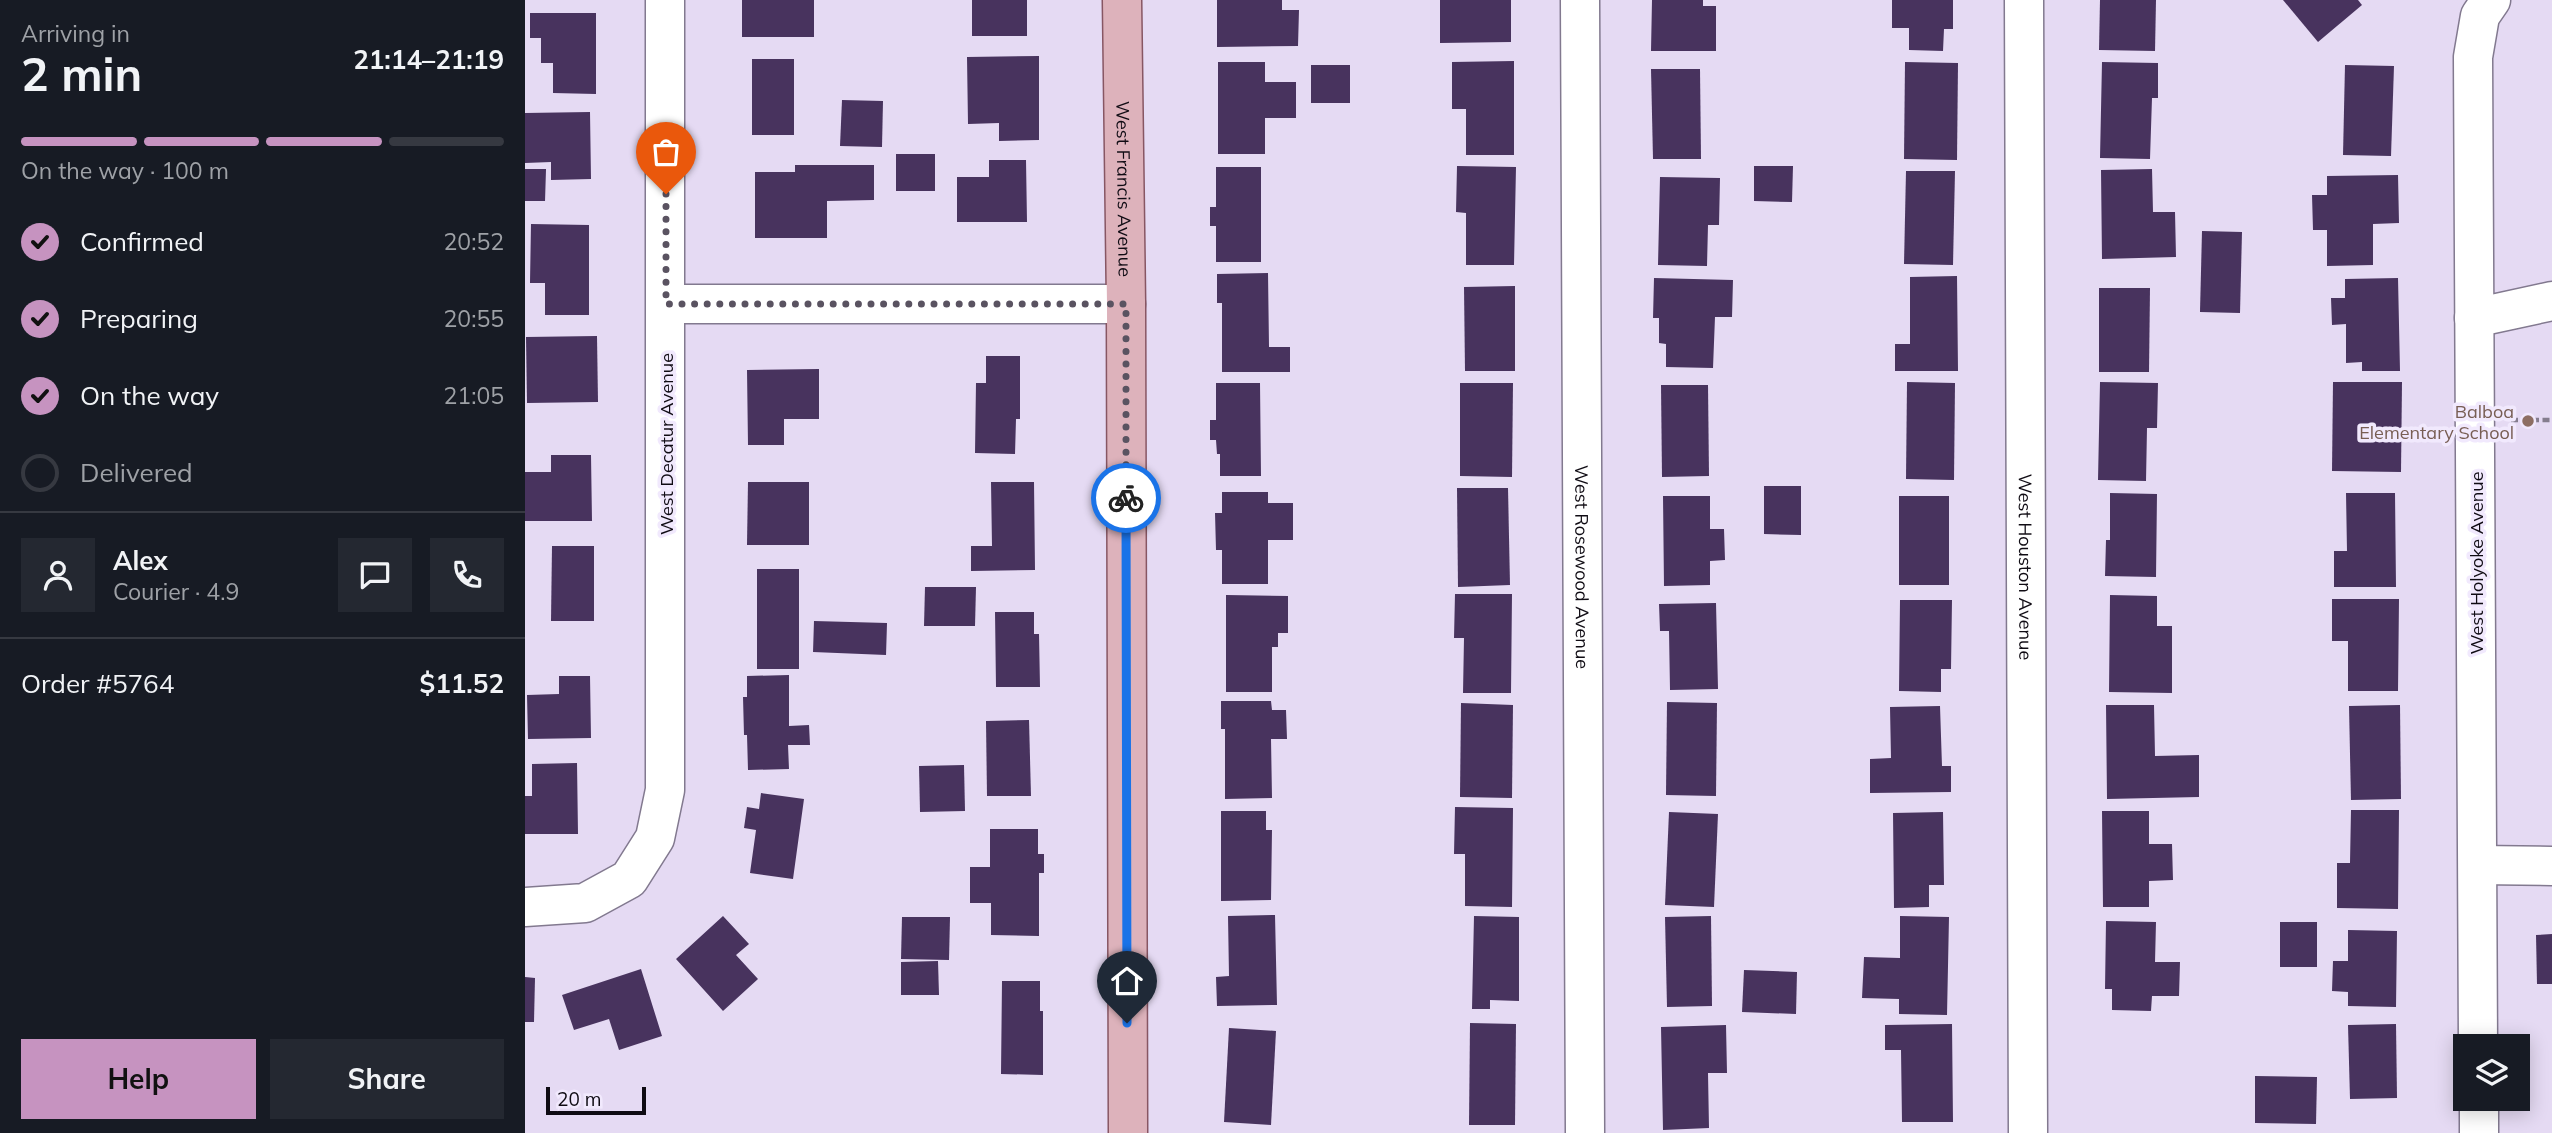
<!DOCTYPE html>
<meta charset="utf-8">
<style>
:root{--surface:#171b24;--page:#242831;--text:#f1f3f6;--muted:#9ea1a6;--line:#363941;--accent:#c693c0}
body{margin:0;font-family:Mulish,sans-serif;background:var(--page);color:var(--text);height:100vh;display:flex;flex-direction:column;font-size:26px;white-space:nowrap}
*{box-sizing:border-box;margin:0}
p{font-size:23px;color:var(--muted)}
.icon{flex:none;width:38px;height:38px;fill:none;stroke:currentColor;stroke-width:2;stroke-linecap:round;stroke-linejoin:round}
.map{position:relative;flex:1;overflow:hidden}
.details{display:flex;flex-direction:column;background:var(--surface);width:525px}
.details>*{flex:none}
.fabs{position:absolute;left:1928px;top:1034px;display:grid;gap:14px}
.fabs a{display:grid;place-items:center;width:77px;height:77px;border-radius:0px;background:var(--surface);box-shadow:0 4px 18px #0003;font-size:35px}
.scale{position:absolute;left:21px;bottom:18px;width:100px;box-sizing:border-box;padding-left:7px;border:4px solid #0f0b13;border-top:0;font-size:19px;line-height:24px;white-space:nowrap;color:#0f0b13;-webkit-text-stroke:5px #f1e9fd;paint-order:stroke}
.pin{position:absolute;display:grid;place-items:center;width:60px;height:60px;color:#fff;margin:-72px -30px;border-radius:50% 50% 50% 0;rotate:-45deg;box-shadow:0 0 7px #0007}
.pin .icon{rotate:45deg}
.courier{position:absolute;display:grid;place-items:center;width:70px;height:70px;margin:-35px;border:5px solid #1a73e8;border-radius:50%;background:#fff;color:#222;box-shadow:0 2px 9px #0007}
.head em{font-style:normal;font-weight:700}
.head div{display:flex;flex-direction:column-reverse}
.head{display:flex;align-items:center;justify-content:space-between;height:119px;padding:0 21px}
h1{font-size:46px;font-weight:700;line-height:52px}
.bar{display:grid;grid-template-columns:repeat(4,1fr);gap:10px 7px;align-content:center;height:84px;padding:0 21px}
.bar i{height:9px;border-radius:5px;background:var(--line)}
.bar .active{background:var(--accent)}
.bar p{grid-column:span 4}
.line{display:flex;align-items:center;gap:18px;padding:0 21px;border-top:2px solid var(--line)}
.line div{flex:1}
.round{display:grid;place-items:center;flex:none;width:74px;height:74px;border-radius:0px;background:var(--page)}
ol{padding:0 21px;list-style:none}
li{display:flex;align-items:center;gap:21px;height:77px}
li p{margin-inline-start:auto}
li .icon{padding:7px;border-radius:50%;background:var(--accent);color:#111;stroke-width:4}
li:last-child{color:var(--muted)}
li i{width:38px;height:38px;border:4px solid var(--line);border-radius:50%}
.action{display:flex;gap:14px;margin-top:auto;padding:14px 21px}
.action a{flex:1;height:80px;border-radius:0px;background:var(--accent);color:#111;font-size:28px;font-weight:700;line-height:80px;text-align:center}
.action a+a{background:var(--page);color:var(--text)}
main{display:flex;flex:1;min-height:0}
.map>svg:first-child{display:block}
.building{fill:#48335e}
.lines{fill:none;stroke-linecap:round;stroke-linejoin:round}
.minor-casing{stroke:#82798f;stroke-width:41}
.major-casing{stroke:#875663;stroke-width:41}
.path{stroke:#857d8e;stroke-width:4.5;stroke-dasharray:7 3.5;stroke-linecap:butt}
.minor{stroke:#fff;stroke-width:38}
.major{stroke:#ddb2bb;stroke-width:38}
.done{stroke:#5a5361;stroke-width:7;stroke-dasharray:0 12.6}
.route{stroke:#1a73e8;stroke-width:9}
.education-dot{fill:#8d6e63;stroke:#f1e9fd;stroke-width:2.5}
.labels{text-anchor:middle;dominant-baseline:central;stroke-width:7;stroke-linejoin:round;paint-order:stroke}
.street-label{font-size:18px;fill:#0f0b13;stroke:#f1e9fd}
.education-label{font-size:18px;fill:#785e54;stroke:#f1e9fd;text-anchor:end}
</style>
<main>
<section class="details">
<div class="head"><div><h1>2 min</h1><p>Arriving in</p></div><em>21:14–21:19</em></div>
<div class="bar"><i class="active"></i><i class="active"></i><i class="active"></i><i></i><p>On the way · 100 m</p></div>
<ol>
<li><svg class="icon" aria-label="check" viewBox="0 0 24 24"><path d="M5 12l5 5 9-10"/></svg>Confirmed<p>20:52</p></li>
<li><svg class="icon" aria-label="check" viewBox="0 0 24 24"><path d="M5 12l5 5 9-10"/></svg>Preparing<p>20:55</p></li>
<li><svg class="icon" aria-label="check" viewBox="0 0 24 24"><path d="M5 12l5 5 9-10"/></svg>On the way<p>21:05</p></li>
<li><i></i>Delivered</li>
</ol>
<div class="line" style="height:126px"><a class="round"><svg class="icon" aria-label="person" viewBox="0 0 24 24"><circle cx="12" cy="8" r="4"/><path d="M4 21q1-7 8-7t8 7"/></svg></a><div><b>Alex</b><p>Courier · 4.9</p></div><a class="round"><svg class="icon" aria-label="chat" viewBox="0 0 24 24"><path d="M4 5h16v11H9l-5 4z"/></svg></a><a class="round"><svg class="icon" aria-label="phone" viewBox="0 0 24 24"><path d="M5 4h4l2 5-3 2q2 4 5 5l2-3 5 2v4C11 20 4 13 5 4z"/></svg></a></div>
<div class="line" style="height:91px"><div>Order #5764</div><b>$11.52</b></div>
<div class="action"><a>Help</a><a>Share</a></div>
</section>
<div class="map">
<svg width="2027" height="1133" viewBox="0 0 2027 1133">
<rect width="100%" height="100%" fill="#e5daf3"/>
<g class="building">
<rect x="217" y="0" width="72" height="37"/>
<rect x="447" y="0" width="55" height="36"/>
<polygon points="692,0 757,0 757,10 774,10 773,46 692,47"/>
<polygon points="915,0 986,0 986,42 915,43"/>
<polygon points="1127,0 1178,0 1178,6 1191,6 1191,51 1126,51"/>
<polygon points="1367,0 1428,0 1428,29 1419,29 1418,51 1384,50 1384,28 1367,28"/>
<polygon points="1575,0 1631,0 1630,51 1574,50"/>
<polygon points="1758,0 1833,0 1837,5 1793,42"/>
<polygon points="5,13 71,13 71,94 28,93 28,63 16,63 16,38 5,38"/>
<polygon points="514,56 514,140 474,141 474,123 443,124 442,57"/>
<rect x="227" y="59" width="42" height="76"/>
<polygon points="989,61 989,155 941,155 941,109 927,109 927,62"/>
<polygon points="693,62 740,62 740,82 771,82 771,118 740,118 740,154 693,154"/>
<polygon points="1380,62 1433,63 1432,160 1379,159"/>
<polygon points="1577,62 1633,63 1633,98 1627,98 1625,159 1575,158"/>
<rect x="786" y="65" width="39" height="38"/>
<polygon points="1820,65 1869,66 1866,156 1818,155"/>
<polygon points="1126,69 1175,69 1176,159 1128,159"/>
<polygon points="317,100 358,101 357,147 315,146"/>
<polygon points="65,112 66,179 26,180 26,162 0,163 0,113"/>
<rect x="371" y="154" width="39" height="37"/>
<polygon points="464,160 501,160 502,222 432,222 432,177 464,177"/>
<polygon points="270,165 349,165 349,200 302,201 302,238 230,238 230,172 270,172"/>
<polygon points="932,166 991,167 989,265 941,265 941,213 931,212"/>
<polygon points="1229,166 1268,166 1267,202 1229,201"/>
<polygon points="691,167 736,167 736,262 691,262 691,226 685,226 685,207 691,207"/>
<polygon points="0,169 21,169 20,201 0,201"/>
<polygon points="1627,169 1628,212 1650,212 1651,257 1577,259 1576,170"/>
<polygon points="1381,171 1430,171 1428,265 1379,264"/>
<polygon points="1873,175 1874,223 1848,224 1848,265 1802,266 1802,230 1788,230 1787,195 1802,195 1802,176"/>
<polygon points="1135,177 1195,178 1194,225 1183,225 1182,266 1133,265"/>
<polygon points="6,224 64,225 64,315 20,315 20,283 5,283"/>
<polygon points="1677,231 1717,232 1715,313 1675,312"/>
<polygon points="743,273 744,347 765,347 765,372 697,372 697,303 692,303 692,274"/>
<polygon points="1432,276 1433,371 1370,371 1370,344 1385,344 1385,277"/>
<polygon points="1129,278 1208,280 1207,317 1190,317 1188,368 1141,367 1141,344 1134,343 1134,318 1128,318"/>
<polygon points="1873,278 1875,371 1837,371 1837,362 1821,363 1821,324 1807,325 1806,298 1820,298 1820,279"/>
<polygon points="990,286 990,371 940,371 939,287"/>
<polygon points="1574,288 1625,288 1624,372 1574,372"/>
<polygon points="72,336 73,402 2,403 1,337"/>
<polygon points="461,356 495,356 495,419 491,419 490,454 450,453 451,383 461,383"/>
<polygon points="294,369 294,419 259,419 259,445 223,445 222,370"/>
<polygon points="1382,382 1430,383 1429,480 1381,479"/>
<polygon points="1575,382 1633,383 1632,428 1622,428 1621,481 1573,480"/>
<polygon points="1808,382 1877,382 1876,472 1807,471"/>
<polygon points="691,383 735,383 736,476 695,476 695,454 692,454 691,440 685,440 685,420 691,420"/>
<polygon points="935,383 988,383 987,477 935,476"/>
<polygon points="1136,385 1183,385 1184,476 1137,477"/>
<polygon points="26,455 66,455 67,521 0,521 0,472 26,472"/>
<polygon points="223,482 284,482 284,545 222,545"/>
<polygon points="466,482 509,482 510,570 446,571 446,546 467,546"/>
<polygon points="1239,486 1276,486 1276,535 1239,534"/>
<polygon points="932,488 983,488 985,585 933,587"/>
<polygon points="697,492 743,492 743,503 768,503 768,540 743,540 743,584 697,584 697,550 691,550 690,513 697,513"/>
<polygon points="1585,493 1632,494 1631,577 1580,576 1581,540 1585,540"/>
<polygon points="1821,493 1870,493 1871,587 1809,587 1809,551 1822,551"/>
<polygon points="1138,496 1185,496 1185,529 1199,529 1200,560 1185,561 1185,585 1139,586"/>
<rect x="1374" y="496" width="50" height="89"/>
<polygon points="27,546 69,546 69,621 26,621"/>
<rect x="232" y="569" width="42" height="100"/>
<polygon points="400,587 451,587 450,626 399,626"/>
<polygon points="930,594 987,594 986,693 938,693 939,638 929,638"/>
<polygon points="701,595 763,596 763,633 753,633 753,647 747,647 747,692 701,692"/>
<polygon points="1585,595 1632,596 1632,626 1647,626 1647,693 1584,692"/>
<polygon points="1807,599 1874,599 1873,691 1823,691 1823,641 1807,641"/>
<polygon points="1375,600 1427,600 1426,669 1416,669 1416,692 1374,691"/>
<polygon points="1191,603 1193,689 1145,690 1144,631 1135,631 1134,604"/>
<polygon points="470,612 509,612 509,634 514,634 515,687 471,687"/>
<polygon points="289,621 362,623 361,655 288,652"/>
<polygon points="264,675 264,726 284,725 285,745 263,745 264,769 223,770 222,735 219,735 218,697 222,697 222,676"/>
<polygon points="34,676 65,676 66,738 3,739 2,695 34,694"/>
<polygon points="696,701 746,701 747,710 761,710 762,739 746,739 747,798 700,799 700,729 696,729"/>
<polygon points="1142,702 1192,703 1191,796 1141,795"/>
<polygon points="936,703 988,705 987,798 935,797"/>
<polygon points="1581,705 1629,705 1630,756 1674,755 1674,797 1582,799"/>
<polygon points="1875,705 1876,799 1826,800 1824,706"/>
<polygon points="1415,706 1417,766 1426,766 1426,792 1345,793 1345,759 1366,758 1365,707"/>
<polygon points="504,720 506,796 462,796 461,721"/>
<polygon points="52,763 53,834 0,834 0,796 7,796 7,764"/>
<polygon points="439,765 440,811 395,812 394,766"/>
<polygon points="236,793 279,799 268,879 225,873 231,830 219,828 222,807 234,809"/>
<polygon points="930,807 988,808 987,907 940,906 940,854 929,854"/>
<polygon points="1826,810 1874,810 1873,909 1812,908 1812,863 1825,863"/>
<polygon points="696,811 741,811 741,830 747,830 746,900 696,901"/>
<polygon points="1577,811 1624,811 1624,844 1647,844 1648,880 1624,881 1624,907 1578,907"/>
<polygon points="1144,812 1193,814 1189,907 1140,905"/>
<polygon points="1418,812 1419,885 1404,885 1404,907 1369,908 1368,813"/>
<polygon points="465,829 513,829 513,854 519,854 519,873 514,873 514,936 466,935 466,903 445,903 445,867 465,867"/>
<polygon points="750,915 752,1005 692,1006 691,977 704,976 703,916"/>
<polygon points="198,916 224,944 211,955 233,979 198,1011 151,959"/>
<polygon points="949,916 994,917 994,1001 965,1000 965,1009 947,1009"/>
<polygon points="1186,916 1187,1006 1142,1007 1140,917"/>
<polygon points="1375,916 1424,917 1422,1015 1374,1014 1374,999 1337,998 1339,957 1375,958"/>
<polygon points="377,917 425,917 424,960 376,959"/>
<polygon points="1581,921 1631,922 1630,962 1655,962 1654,996 1627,996 1626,1011 1587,1010 1587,989 1580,989"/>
<rect x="1755" y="922" width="37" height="45"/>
<polygon points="1823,930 1872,931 1871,1007 1823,1006 1823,992 1807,991 1808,961 1823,961"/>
<polygon points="2027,934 2027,984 2012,984 2011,935"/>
<polygon points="413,961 414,995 376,995 376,962"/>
<polygon points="116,969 137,1036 94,1050 84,1019 49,1030 37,995"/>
<polygon points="1219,970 1272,972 1271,1014 1217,1012"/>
<polygon points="0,977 10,978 9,1022 0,1022"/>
<polygon points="477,981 515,981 515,1011 518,1011 518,1075 476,1074"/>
<polygon points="945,1023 991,1024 990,1125 944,1125"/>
<polygon points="1427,1024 1428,1122 1377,1122 1376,1050 1360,1050 1360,1025"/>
<polygon points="1871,1024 1872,1098 1825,1099 1823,1025"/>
<polygon points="1201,1025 1202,1073 1183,1073 1184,1128 1138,1130 1136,1027"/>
<polygon points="704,1028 751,1031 746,1125 699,1122"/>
<polygon points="1730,1076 1792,1077 1791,1124 1730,1123"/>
</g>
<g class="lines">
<defs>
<g id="minor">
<path id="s1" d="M1055,0l5,1133"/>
<path id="s2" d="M1499,0l4,1133"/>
<polyline points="141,304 601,304"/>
<polyline points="1949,318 2027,301"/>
<polyline points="1953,865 2027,866"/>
<polyline points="0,907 60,903 104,879 130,838 140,790 140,0"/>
<polyline points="1953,1046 1948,57 1955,16 1966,0"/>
<polyline points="1954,1099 1954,1133"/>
</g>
<g id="major">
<path id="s3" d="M597,0l4,304 2,829"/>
</g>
</defs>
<use href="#minor" class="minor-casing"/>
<use href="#major" class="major-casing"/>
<polyline class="path" points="1986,420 2027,420"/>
<use href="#minor" class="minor"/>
<use href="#major" class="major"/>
</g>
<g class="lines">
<polyline class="done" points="141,194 141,304 601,304 601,498"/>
<polyline class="route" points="601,498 602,1023"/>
</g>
<circle class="education-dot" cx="2003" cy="421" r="7"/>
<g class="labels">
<g class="street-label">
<text stroke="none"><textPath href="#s3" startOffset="189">West Francis Avenue</textPath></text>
<text transform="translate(141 444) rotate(-90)">West Decatur Avenue</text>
<text transform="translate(1951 563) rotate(-90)">West Holyoke Avenue</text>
<text stroke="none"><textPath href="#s1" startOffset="567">West Rosewood Avenue</textPath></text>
<text stroke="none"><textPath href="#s2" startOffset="567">West Houston Avenue</textPath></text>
</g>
<g class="education-label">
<text x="1989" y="411">Balboa<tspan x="1989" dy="21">Elementary School</tspan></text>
</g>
</g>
</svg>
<div class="fabs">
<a><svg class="icon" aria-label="layers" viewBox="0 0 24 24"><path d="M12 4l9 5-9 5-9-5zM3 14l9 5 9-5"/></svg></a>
</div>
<div class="scale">20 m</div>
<div class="pin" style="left:141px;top:194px;background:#ea580c"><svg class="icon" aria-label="bag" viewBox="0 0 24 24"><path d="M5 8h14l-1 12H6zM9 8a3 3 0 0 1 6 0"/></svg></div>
<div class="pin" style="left:602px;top:1023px;background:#1f2937"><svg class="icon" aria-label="home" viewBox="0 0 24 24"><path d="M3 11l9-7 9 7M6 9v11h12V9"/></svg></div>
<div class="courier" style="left:601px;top:498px"><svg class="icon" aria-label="bike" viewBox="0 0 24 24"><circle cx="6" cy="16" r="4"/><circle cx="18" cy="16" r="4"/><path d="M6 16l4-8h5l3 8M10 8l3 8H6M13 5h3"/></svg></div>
</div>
</main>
